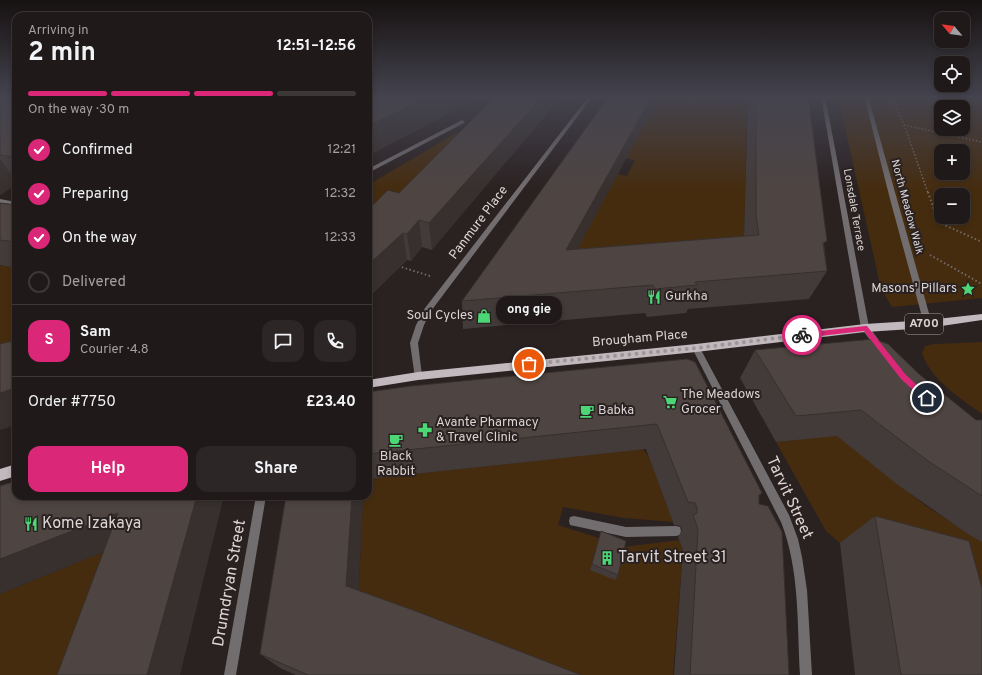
<!DOCTYPE html>
<meta charset="utf-8">
<style>
:root{--surface:#201919;--page:#2d2626;--text:#f1f3f6;--muted:#a2a0a2;--line:#3d3838;--accent:#db2777}
body{margin:0;font-family:Overpass,sans-serif;background:var(--page);color:var(--text);height:100vh;display:flex;flex-direction:column;font-size:15px;white-space:nowrap}
*{box-sizing:border-box;margin:0}
p{font-size:13px;color:var(--muted)}
.icon{flex:none;width:22px;height:22px;fill:none;stroke:currentColor;stroke-width:2;stroke-linecap:round;stroke-linejoin:round}
.map{position:relative;flex:1;overflow:hidden}
.panel{position:absolute;left:12px;top:12px;width:360px;height:488px;display:flex;flex-direction:column;background:var(--surface);border-radius:12px;box-shadow:0 2px 6px #0003,0 0 0 1px var(--line)}
.panel>*{flex:none}
.needle{width:26px;rotate:299deg}
.buttons{position:absolute;left:934px;top:12px;display:grid;gap:8px}
.buttons a{display:grid;place-items:center;width:36px;height:36px;border-radius:8px;background:var(--surface);box-shadow:0 2px 6px #0003,0 0 0 1px var(--line);font-size:20px}
.pin{position:absolute;display:grid;place-items:center;width:34px;height:34px;color:#fff;margin:-17px;border:2px solid #fff;border-radius:50%;box-shadow:0 1px 4px #0007}
.courier{position:absolute;display:grid;place-items:center;width:40px;height:40px;margin:-20px;border:3px solid #db2777;border-radius:50%;background:#fff;color:#222;box-shadow:0 1px 5px #0007}
.bubble{position:absolute;height:28px;border-radius:12px;background:var(--surface);box-shadow:0 2px 6px #0003,0 0 0 1px var(--line);font-size:13px;font-weight:700;line-height:28px;text-align:center}
.overview em{font-style:normal;font-weight:700}
.overview div{display:flex;flex-direction:column-reverse}
.overview{display:flex;align-items:center;justify-content:space-between;height:68px;padding:0 16px}
h1{font-size:26px;font-weight:700;line-height:30px}
.bar{display:grid;grid-template-columns:repeat(4,1fr);gap:6px 4px;align-content:center;height:48px;padding:0 16px}
.bar i{height:5px;border-radius:3px;background:var(--line)}
.bar .active{background:var(--accent)}
.bar p{grid-column:span 4}
.line{display:flex;align-items:center;gap:10px;padding:0 16px;border-top:1px solid var(--line)}
.line div{flex:1}
.round{display:grid;place-items:center;flex:none;width:42px;height:42px;border-radius:12px;background:var(--page)}
ol{padding:0 16px;list-style:none}
li{display:flex;align-items:center;gap:12px;height:44px}
li p{margin-inline-start:auto}
li .icon{padding:4px;border-radius:50%;background:var(--accent);color:#fff;stroke-width:4}
li:last-child{color:var(--muted)}
li i{width:22px;height:22px;border:2px solid var(--line);border-radius:50%}
.primary-button{display:flex;gap:8px;margin-top:auto;padding:8px 16px}
.primary-button a{flex:1;height:46px;border-radius:12px;background:var(--accent);color:#fff;font-size:16px;font-weight:700;line-height:46px;text-align:center}
.primary-button a+a{background:var(--page);color:var(--text)}
.map>svg:first-child{display:block}
.green{fill:#452c0f;fill-rule:evenodd}
.lines{fill:none;stroke-linecap:round;stroke-linejoin:round}
.path-far1{stroke:#726a6a;stroke-width:1.5;stroke-dasharray:1.5 2;stroke-linecap:butt}
.path{stroke:#726a6a;stroke-width:2;stroke-dasharray:1.5 2.5;stroke-linecap:butt}
.lane{fill:#726e70;fill-rule:evenodd}
.street{fill:#726e70;fill-rule:evenodd}
.primary{fill:#c2b9be;fill-rule:evenodd}
.wall{fill:#433b39}
.shaded-wall{fill:#37302e}
.building{fill:#4e4542;stroke:#37302e}
.route{fill:#db2777}
.done{stroke:#9d9696;stroke-width:4;stroke-dasharray:0 7.2}
.labels{text-anchor:middle;dominant-baseline:central;stroke-width:4;stroke-linejoin:round;paint-order:stroke}
.far-street-label{font-size:11px;fill:#dbd5d5;stroke:#2a2121}
.shield{fill:#2a2121;stroke:#a69f9f;stroke-width:1}
.shield-label{font-size:12px;font-weight:bold;fill:#dbd5d5}
.street-label{font-size:13px;fill:#dbd5d5;stroke:#2a2121}
.poi-label{font-size:13px;fill:#dbd5d5;stroke:#2a2121;text-anchor:start}
.near-street-label{font-size:16px;fill:#dbd5d5;stroke:#2a2121}
.near-poi-label{font-size:16px;fill:#dbd5d5;stroke:#2a2121;text-anchor:start}
</style>
<div class="map">
<svg width="982" height="675" viewBox="0 0 982 675">
<rect width="100%" height="100%" fill="#2a2121"/>
<g class="green">
<polygon points="656,96 742,104 742,100 747,101 744,246 547,270 617,174 627,176 635,160 626,158"/>
<path d="M838,96h144v202l-90,9 -11,-18zM941,107h22v22h-22zM941,151h22v22h-22zM941,195h22v22h-22z"/>
<polygon points="480,119 368,237 368,185"/>
<polygon points="0,265 16,268 16,375 0,380"/>
<path d="M982,342v72c-22,-16 -51,-34 -60,-61l3,-7 9,-2z"/>
<polygon points="855,433 850,446 926,506 982,542 982,675 924,567 840,543 826,531 776,442"/>
<polygon points="643,449 649,457 673,522 624,518 563,507 558,525 599,538 590,570 623,547 679,540 683,550 673,675 542,675 358,604 363,496 368,496 368,479"/>
<polygon points="117,546 99,675 0,675 0,594"/>
</g>
<g class="lines">
<g class="path-far1">
<polyline points="891,96 905,127 928,193"/>
<polyline points="904,125 982,142"/>
</g>
<g class="path">
<polyline points="928,192 938,222 982,242"/>
<polyline points="930,255 982,284"/>
<polyline points="398,266 430,276"/>
</g>
<polygon class="lane" points="574,516 626,527 676,526 680,527 681,531 680,535 676,536 626,537 570,525 569,521 570,517"/>
<g class="street">
<polygon points="589,96 593,96 431,311 424,325 418,343 422,376 421,378 415,378 410,343 416,325 425,308"/>
<polygon points="821,96 825,96 869,327 884,347 883,349 877,349 861,328"/>
<polygon points="864,96 868,96 932,324 928,327 924,324 890,199"/>
<polygon points="462,120 465,122 464,123 368,173 368,169"/>
<polygon points="0,199 16,202 16,206 0,203"/>
<path d="M696,345l3,1 1,2 89,167 9,24 4,18 5,33 5,85h-12c-3,-51 0,-105 -19,-153l-89,-174 1,-2z"/>
<polygon points="256,496 266,496 236,675 224,675"/>
</g>
<g class="primary">
<polygon points="982,314 982,320 928,328 865,332 696,352 418,380 368,388 368,380 418,372 696,344 865,324 928,320"/>
<polygon points="16,464 16,476 0,481 0,469"/>
</g>
</g>
<g class="wall">
<polygon points="0,96 16,96 16,185 0,195"/>
<polygon points="496,96 432,250 422,247 411,261 407,260 368,298 399,193"/>
<polygon points="748,96 808,96 827,271 809,299 688,309 686,313 647,317 645,313 463,329 462,301 577,249 744,236"/>
<polygon points="0,203 16,205 16,268 0,265"/>
<polygon points="755,350 920,375 976,420 982,420 982,542 968,534 898,485 837,436 776,442 740,378"/>
<polygon points="687,359 759,497 759,504 789,675 674,675 683,550 678,537 682,530 680,526 674,525 646,449 368,479 368,392"/>
<polygon points="286,496 363,496 358,590 581,675 296,675 280,668 260,654"/>
<polygon points="875,516 982,675 855,675 840,543"/>
<polygon points="601,531 618,575 615,580 590,570 599,538"/>
</g>
<g class="shaded-wall">
<polygon points="430,96 482,96 368,156 368,126"/>
<polygon points="543,96 562,96 432,250 429,223"/>
<polygon points="652,96 660,96 562,278 566,250"/>
<polygon points="0,159 16,181 16,185 0,195"/>
<polygon points="419,220 422,247 411,261 407,234"/>
<polygon points="403,233 407,260 368,298 368,265"/>
<polygon points="16,388 16,425 0,430 0,393"/>
<polygon points="197,496 224,496 180,675 147,675"/>
<polygon points="352,496 363,496 358,604 346,586"/>
<polygon points="118,513 145,535 0,594 0,559"/>
</g>
<g class="building">
<polygon points="0,96 16,96 16,157 0,155"/>
<polygon points="368,96 430,96 368,126"/>
<polygon points="496,96 543,96 429,223 419,220 407,234 403,233 368,265 368,210 388,190 399,193"/>
<polygon points="609,96 652,96 566,250 759,235 756,215 756,96 808,96 827,241 823,243 827,271 695,282 697,285 655,289 653,285 462,301"/>
<polygon points="0,203 16,205 16,242 0,240"/>
<polygon points="874,339 888,344 920,375 976,420 982,420 982,496 928,461 861,410 796,416 755,350"/>
<polygon points="16,340 16,388 0,393 0,344"/>
<polygon points="687,359 695,362 762,493 759,495 759,504 768,506 782,532 789,675 690,675 698,529 693,515 697,513 697,508 695,503 688,502 657,424 368,454 368,392 411,386"/>
<polygon points="16,481 16,496 197,496 147,675 57,675 118,513 0,559 0,486"/>
<polygon points="286,496 352,496 346,586 413,610 581,675 308,675 260,654"/>
<polygon points="875,516 969,541 982,588 982,675 901,675"/>
<polygon points="601,531 626,541 618,575 592,564"/>
</g>
<linearGradient id="sky" x2="0" y2="1"><stop stop-color="#171212"/><stop offset="0.51" stop-color="#44434e"/><stop offset="1" stop-color="#44434e" stop-opacity="0"/></linearGradient>
<rect width="982" height="190" fill="url(#sky)"/>
<polygon class="route" points="865,326 867,326 906,375 929,396 929,400 924,400 901,379 864,331 802,338 799,335 802,333"/>
<g class="lines">
<polyline class="done" points="529,364 696,348 802,335"/>
</g>
<defs>
<symbol id="sight-bare" viewBox="-9 -9 18 18"><path d="M0-6L1.8-2.2L6-1.7L2.9 1.2L3.7 5.4L0 3.3L-3.7 5.4L-2.9 1.2L-6-1.7L-1.8-2.2Z" fill="#4dd676" stroke="#2a2121" stroke-width="2.5" paint-order="stroke"/></symbol>
<symbol id="restaurant-bare" viewBox="-9 -9 18 18"><path d="M-5-6h1v4h1v-4h1v4h1v-4h1v5L-1.5 .5V6h-2V.5L-5-1ZM5-6V6H3V1.5H1.5Q1.5-4 5-6Z" fill="#4dd676" stroke="#2a2121" stroke-width="2.5" paint-order="stroke"/></symbol>
<symbol id="shop-bare" viewBox="-9 -9 18 18"><path d="M-5-2.5h2.3a2.7 3.5 0 0 1 5.4 0H5L5.5 6h-11ZM-1.5-2.5h3a1.5 2.3 0 0 0-3 0Z" fill="#4dd676" stroke="#2a2121" stroke-width="2.5" paint-order="stroke"/></symbol>
<symbol id="supermarket-bare" viewBox="-9 -9 18 18"><path d="M-6-5.5h2.5l.6 2H6L4.5 2H-2.5L-4.4-4H-6ZM-1.5 3.2a1.3 1.3 0 1 0 .1 0ZM3 3.2a1.3 1.3 0 1 0 .1 0Z" fill="#4dd676" stroke="#2a2121" stroke-width="2.5" paint-order="stroke"/></symbol>
<symbol id="cafe-bare" viewBox="-9 -9 18 18"><path d="M-5.5-4.5H6V0H3Q3 3.5 0 3.5H-2.5Q-5.5 3.5-5.5 0ZM3-3.2v2h1.7v-2ZM-6 4.5H4V6H-6Z" fill="#4dd676" stroke="#2a2121" stroke-width="2.5" paint-order="stroke"/></symbol>
<symbol id="pharmacy-bare" viewBox="-9 -9 18 18"><path d="M-2-6h4v4h4v4h-4v4h-4v-4h-4v-4h4Z" fill="#4dd676" stroke="#2a2121" stroke-width="2.5" paint-order="stroke"/></symbol>
<symbol id="building-bare" viewBox="-9 -9 18 18"><path d="M-4-6H4V6H1V3H-1V6H-4ZM-2.5-4.3h1.7v1.8h-1.7ZM.8-4.3h1.7v1.8H.8ZM-2.5-1h1.7V.8h-1.7ZM.8-1h1.7V.8H.8Z" fill="#4dd676" stroke="#2a2121" stroke-width="2.5" paint-order="stroke"/></symbol>
</defs>
<g fill-rule="evenodd">
<use href="#sight-bare" x="958" y="279" width="20" height="20"/>
<use href="#restaurant-bare" x="644" y="287" width="20" height="20"/>
<use href="#shop-bare" x="474" y="306" width="20" height="20"/>
<use href="#supermarket-bare" x="660" y="392" width="20" height="20"/>
<use href="#cafe-bare" x="577" y="401" width="20" height="20"/>
<use href="#pharmacy-bare" x="415" y="420" width="20" height="20"/>
<use href="#cafe-bare" x="386" y="430" width="20" height="20"/>
<use href="#restaurant-bare" x="21" y="514" width="20" height="20"/>
<use href="#building-bare" x="597" y="548" width="20" height="20"/>
</g>
<g class="labels">
<g class="far-street-label">
<text transform="translate(907 207) rotate(75)">North Meadow Walk</text>
<text transform="translate(854 210) rotate(80)">Lonsdale Terrace</text>
</g>
<rect class="shield" x="905" y="314" width="38" height="20" rx="3"/>
<g class="shield-label">
<text x="924" y="324">A700</text>
</g>
<g class="street-label">
<text transform="translate(479 223) rotate(-53)">Panmure Place</text>
<text transform="translate(640 339) rotate(-5)">Brougham Place</text>
</g>
<g class="poi-label">
<text x="957" y="289" text-anchor="end">Masons' Pillars</text>
<text x="665" y="297">Gurkha</text>
<text x="473" y="316" text-anchor="end">Soul Cycles</text>
<text x="681" y="395">The Meadows<tspan x="681" dy="15">Grocer</tspan></text>
<text x="598" y="411">Babka</text>
<text x="436" y="423">Avante Pharmacy<tspan x="436" dy="15">&amp; Travel Clinic</tspan></text>
<text x="396" y="457" text-anchor="middle">Black<tspan x="396" dy="15">Rabbit</tspan></text>
</g>
<g class="near-street-label">
<text transform="translate(789 498) rotate(65)">Tarvit Street</text>
<text transform="translate(230 583) rotate(-80)">Drumdryan Street</text>
</g>
<g class="near-poi-label">
<text x="42" y="524">Kome Izakaya</text>
<text x="618" y="558">Tarvit Street 31</text>
</g>
</g>
</svg>
<div class="buttons">
<a><svg class="needle" viewBox="-14 -14 28 28"><path d="M0-13l5 13h-10z" fill="#e53935"/><path d="M0 13l5-13h-10z" fill="#a2a0a2"/></svg></a>
<a><svg class="icon" aria-label="locate" viewBox="0 0 24 24"><circle cx="12" cy="12" r="6"/><path d="M12 2v4M12 18v4M2 12h4M18 12h4"/></svg></a>
<a><svg class="icon" aria-label="layers" viewBox="0 0 24 24"><path d="M12 4l9 5-9 5-9-5zM3 14l9 5 9-5"/></svg></a>
<a>+</a>
<a>−</a>
</div>
<div class="pin" style="left:529px;top:364px;background:#ea580c"><svg class="icon" aria-label="bag" viewBox="0 0 24 24"><path d="M5 8h14l-1 12H6zM9 8a3 3 0 0 1 6 0"/></svg></div>
<div class="pin" style="left:927px;top:398px;background:#1f2937"><svg class="icon" aria-label="home" viewBox="0 0 24 24"><path d="M3 11l9-7 9 7M6 9v11h12V9"/></svg></div>
<div class="courier" style="left:802px;top:335px"><svg class="icon" aria-label="bike" viewBox="0 0 24 24"><circle cx="6" cy="16" r="4"/><circle cx="18" cy="16" r="4"/><path d="M6 16l4-8h5l3 8M10 8l3 8H6M13 5h3"/></svg></div>
<div class="bubble" style="left:496px;top:296px;width:66px">ong gie</div>
<section class="panel">
<div class="overview"><div><h1>2 min</h1><p>Arriving in</p></div><em>12:51–12:56</em></div>
<div class="bar"><i class="active"></i><i class="active"></i><i class="active"></i><i></i><p>On the way · 30 m</p></div>
<ol>
<li><svg class="icon" aria-label="check" viewBox="0 0 24 24"><path d="M5 12l5 5 9-10"/></svg>Confirmed<p>12:21</p></li>
<li><svg class="icon" aria-label="check" viewBox="0 0 24 24"><path d="M5 12l5 5 9-10"/></svg>Preparing<p>12:32</p></li>
<li><svg class="icon" aria-label="check" viewBox="0 0 24 24"><path d="M5 12l5 5 9-10"/></svg>On the way<p>12:33</p></li>
<li><i></i>Delivered</li>
</ol>
<div class="line" style="height:72px"><b class="round" style="background:var(--accent);color:#fff">S</b><div><b>Sam</b><p>Courier · 4.8</p></div><a class="round"><svg class="icon" aria-label="chat" viewBox="0 0 24 24"><path d="M4 5h16v11H9l-5 4z"/></svg></a><a class="round"><svg class="icon" aria-label="phone" viewBox="0 0 24 24"><path d="M5 4h4l2 5-3 2q2 4 5 5l2-3 5 2v4C11 20 4 13 5 4z"/></svg></a></div>
<div class="line" style="height:52px"><div>Order #7750</div><b>£23.40</b></div>
<div class="primary-button"><a>Help</a><a>Share</a></div>
</section>
</div>
